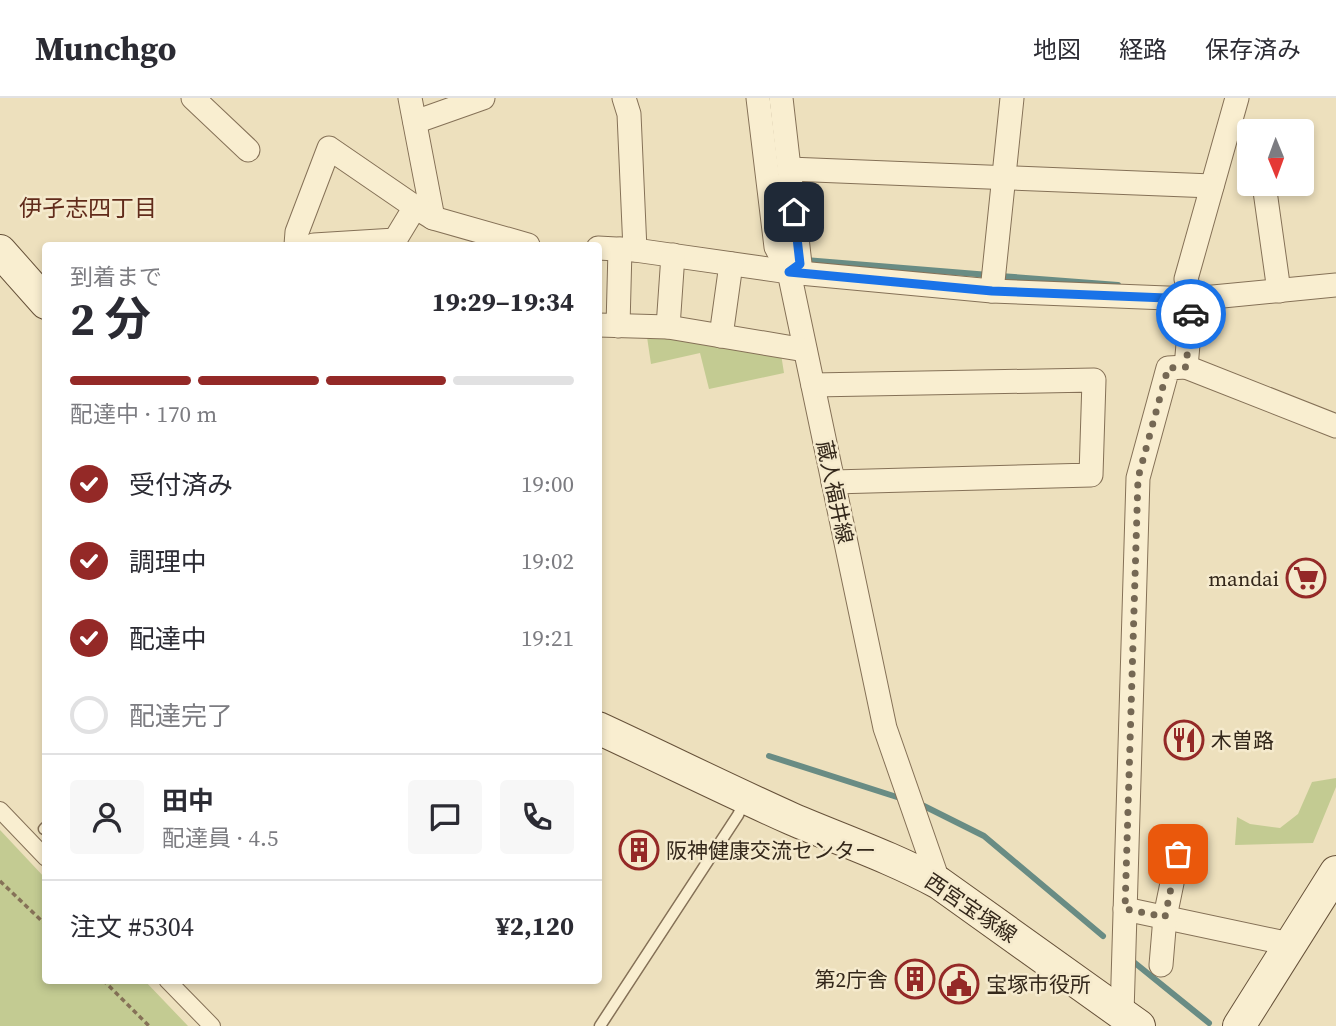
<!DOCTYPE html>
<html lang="ja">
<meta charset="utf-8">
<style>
:root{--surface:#fff;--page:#f7f7f7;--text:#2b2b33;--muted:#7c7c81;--line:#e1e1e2;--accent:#942927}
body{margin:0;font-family:"Source Serif 4","Noto Sans JP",serif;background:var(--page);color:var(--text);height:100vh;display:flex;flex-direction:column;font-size:26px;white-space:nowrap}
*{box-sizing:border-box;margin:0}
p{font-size:23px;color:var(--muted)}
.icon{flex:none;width:38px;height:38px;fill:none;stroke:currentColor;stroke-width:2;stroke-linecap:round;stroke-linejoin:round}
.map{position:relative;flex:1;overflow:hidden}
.sheet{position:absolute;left:42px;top:144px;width:560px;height:742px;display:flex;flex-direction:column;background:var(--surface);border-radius:7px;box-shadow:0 4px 10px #0003}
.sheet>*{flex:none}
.needle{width:46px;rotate:179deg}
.fabs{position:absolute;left:1237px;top:21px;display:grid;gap:14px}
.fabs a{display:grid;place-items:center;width:77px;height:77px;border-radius:7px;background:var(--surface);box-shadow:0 4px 10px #0003;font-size:35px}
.pin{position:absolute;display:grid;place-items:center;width:60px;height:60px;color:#fff;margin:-30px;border-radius:14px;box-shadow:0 4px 10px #0006}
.courier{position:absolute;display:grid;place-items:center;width:70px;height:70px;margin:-35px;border:5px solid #1a73e8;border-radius:50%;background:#fff;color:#222;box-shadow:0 2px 9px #0007}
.summary em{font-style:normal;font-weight:700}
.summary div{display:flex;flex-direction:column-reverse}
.summary{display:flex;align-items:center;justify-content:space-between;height:119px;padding:0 28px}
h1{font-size:46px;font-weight:700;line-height:52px}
.bar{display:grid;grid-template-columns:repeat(4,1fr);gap:10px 7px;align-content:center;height:84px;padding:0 28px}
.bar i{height:9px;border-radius:5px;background:var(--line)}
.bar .current{background:var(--accent)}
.bar p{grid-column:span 4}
.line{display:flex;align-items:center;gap:18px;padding:0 28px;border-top:2px solid var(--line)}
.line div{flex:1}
.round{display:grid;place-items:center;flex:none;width:74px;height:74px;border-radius:7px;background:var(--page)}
ol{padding:0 28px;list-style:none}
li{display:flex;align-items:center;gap:21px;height:77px}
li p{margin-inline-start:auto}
li .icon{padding:7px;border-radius:50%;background:var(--accent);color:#fff;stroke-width:4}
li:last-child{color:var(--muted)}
li i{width:38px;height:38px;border:4px solid var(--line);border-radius:50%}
header{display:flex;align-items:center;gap:42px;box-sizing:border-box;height:98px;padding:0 35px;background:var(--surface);border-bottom:2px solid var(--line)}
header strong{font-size:33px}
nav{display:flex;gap:38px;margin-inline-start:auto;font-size:24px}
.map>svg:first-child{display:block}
.green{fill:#c3cb92}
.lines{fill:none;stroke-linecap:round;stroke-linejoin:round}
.stream{stroke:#698c84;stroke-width:6}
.service-casing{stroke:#857157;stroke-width:13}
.pedestrian-casing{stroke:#857157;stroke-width:18}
.minor-casing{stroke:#857157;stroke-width:25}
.secondary-casing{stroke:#67523a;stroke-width:34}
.path{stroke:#857157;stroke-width:3.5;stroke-dasharray:5 3.5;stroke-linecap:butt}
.service{stroke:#f9eed0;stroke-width:10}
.pedestrian{stroke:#f9eed0;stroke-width:16}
.minor{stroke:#f9eed0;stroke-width:23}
.secondary{stroke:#f9eed0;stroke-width:32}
.done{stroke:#756854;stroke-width:7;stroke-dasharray:0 12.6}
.route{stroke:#1a73e8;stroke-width:9}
.labels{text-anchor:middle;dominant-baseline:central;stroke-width:5;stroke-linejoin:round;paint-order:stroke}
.street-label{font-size:21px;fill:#34281b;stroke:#f5eacd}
.poi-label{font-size:21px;fill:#34281b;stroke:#f5eacd;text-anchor:start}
.neighbourhood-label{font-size:23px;fill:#612b1b;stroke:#f5eacd}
</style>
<header>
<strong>Munchgo</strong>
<nav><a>地図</a><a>経路</a><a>保存済み</a></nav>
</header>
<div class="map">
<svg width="1336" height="928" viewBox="0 0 1336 928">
<rect width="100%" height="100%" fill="#ede0bd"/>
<g class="green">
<polygon points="647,239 690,241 781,256 784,275 709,291 700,255 651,266"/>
<polygon points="1336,680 1336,689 1313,745 1235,747 1237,719 1250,726 1280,730 1298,716 1312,684"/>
<polygon points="0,732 45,780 46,882 144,882 188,928 0,928"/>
</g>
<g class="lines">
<g class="stream">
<polyline points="805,162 989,177"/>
<polyline points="1000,178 1118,187"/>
<polyline points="769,658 900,700"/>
<polyline points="924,708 984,738 1103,838"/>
<polyline points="1130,861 1209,925"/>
</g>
<defs>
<g id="service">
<polyline points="44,731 46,729"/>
<polyline points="600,928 738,717 744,704"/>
</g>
<g id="pedestrian">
<polyline points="0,712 46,760"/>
<polyline points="167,882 212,928"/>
</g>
<g id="minor">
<polyline points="193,0 248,52"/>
<polyline points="410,0 433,120"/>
<polyline points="624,0 629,16 635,152"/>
<polyline points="758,0 776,149 789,174 885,630 939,785"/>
<polyline points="781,0 800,166 789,174"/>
<polyline points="1237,0 1186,181 1192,201 1186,269 1336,328"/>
<polyline points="415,24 483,0"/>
<polyline points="789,71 1212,88"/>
<polyline points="1264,86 1279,193"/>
<polyline points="296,147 297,134 329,50 415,109 433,120 528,147"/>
<polyline points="314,147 395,142 415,109"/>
<polyline points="598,150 635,152 789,174 992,193 1192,201 1336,187"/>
<polyline points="992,193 1012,0"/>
<polyline points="598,227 668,229 805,252"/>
<polyline points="618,228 620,151"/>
<polyline points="668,229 673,157"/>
<polyline points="721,238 731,166"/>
<polyline points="813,287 1094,282 1091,377 833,384"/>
<polyline points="1125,811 1290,846"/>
<polyline points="1161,867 1165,819 1178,756"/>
<polyline points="1122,916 1138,380 1168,270 1186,269"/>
</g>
<g id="secondary">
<polyline points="0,153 46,205"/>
<path d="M598,630c65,30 129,62 194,91 49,21 99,38 147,64l200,143"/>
<polyline points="1239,928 1336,774"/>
</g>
</defs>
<use href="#service" class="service-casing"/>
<use href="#pedestrian" class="pedestrian-casing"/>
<use href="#minor" class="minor-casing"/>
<use href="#secondary" class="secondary-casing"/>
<g class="path">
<polyline points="0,783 46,827"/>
<polyline points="103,882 149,928"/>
</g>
<use href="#service" class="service"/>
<use href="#pedestrian" class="pedestrian"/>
<use href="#minor" class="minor"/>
<use href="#secondary" class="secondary"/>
</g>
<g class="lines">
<polyline class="done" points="1178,756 1165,819 1125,811 1138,380 1168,270 1186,269 1191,216"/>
<polyline class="route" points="794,114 800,166 789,174 992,193 1192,201 1191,216"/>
</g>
<defs>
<symbol id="supermarket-ring" viewBox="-11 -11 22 22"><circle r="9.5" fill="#f5eacd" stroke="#942927" stroke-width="1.5"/><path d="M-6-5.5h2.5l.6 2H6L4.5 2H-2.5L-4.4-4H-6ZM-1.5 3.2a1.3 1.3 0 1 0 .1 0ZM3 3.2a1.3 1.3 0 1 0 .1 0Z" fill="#942927"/></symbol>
<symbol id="restaurant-ring" viewBox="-11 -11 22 22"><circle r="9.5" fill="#f5eacd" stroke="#942927" stroke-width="1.5"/><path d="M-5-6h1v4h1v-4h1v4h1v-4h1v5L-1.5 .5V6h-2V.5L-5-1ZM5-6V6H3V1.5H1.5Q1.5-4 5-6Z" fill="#942927"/></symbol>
<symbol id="building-ring" viewBox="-11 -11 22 22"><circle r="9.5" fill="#f5eacd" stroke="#942927" stroke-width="1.5"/><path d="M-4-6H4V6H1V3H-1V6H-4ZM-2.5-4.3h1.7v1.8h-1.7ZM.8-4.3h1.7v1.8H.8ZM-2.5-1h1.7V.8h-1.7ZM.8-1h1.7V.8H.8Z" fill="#942927"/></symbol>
<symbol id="civic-ring" viewBox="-11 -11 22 22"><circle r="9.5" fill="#f5eacd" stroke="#942927" stroke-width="1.5"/><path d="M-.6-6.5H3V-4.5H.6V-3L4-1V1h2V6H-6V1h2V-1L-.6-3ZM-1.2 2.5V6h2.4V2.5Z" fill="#942927"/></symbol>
</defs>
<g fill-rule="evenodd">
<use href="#supermarket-ring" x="1284" y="458" width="44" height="44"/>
<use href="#restaurant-ring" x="1162" y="620" width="44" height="44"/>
<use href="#building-ring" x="617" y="730" width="44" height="44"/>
<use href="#building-ring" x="893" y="859" width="44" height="44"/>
<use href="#civic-ring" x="937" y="864" width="44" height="44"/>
</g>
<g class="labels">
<g class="street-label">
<text transform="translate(835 394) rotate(78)">蔵人福井線</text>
<text transform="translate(971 810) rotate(34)">西宮宝塚線</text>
</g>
<g class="poi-label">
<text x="1279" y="480" text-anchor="end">mandai</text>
<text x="1211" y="642">木曽路</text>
<text x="666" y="752">阪神健康交流センター</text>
<text x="888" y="881" text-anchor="end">第2庁舎</text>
<text x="986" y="886">宝塚市役所</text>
</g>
<g class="neighbourhood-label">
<text x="88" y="110">伊孑志四丁目</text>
</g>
</g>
</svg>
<div class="fabs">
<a><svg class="needle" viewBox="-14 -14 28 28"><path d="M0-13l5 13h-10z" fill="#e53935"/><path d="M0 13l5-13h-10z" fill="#7c7c81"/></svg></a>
</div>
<div class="pin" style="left:1178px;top:756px;background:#ea580c"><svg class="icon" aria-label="bag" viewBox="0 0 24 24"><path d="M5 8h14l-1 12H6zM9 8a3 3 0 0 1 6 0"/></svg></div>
<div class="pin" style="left:794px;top:114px;background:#1f2937"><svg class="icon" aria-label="home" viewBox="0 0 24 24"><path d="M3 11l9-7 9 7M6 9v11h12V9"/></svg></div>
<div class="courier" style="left:1191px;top:216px"><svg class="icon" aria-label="car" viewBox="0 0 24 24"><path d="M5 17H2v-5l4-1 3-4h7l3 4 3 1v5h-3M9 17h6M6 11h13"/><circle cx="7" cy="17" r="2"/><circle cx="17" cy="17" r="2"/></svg></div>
<section class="sheet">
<div class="summary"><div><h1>2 分</h1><p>到着まで</p></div><em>19:29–19:34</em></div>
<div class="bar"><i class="current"></i><i class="current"></i><i class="current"></i><i></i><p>配達中 · 170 m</p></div>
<ol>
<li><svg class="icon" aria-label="check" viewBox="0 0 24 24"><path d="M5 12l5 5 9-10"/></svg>受付済み<p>19:00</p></li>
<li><svg class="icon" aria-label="check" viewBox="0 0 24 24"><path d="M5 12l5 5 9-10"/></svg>調理中<p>19:02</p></li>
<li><svg class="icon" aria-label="check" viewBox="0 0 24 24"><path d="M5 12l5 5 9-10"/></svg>配達中<p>19:21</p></li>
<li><i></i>配達完了</li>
</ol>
<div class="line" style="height:126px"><a class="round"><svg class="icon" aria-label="person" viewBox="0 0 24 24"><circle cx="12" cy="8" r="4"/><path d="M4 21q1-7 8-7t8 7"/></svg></a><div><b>田中</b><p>配達員 · 4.5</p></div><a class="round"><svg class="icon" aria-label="chat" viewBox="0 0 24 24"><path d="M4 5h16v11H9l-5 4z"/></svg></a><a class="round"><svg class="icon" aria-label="phone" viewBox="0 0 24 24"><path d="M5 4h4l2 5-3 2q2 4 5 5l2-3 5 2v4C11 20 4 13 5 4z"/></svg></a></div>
<div class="line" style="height:91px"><div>注文 #5304</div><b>¥2,120</b></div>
</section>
</div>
